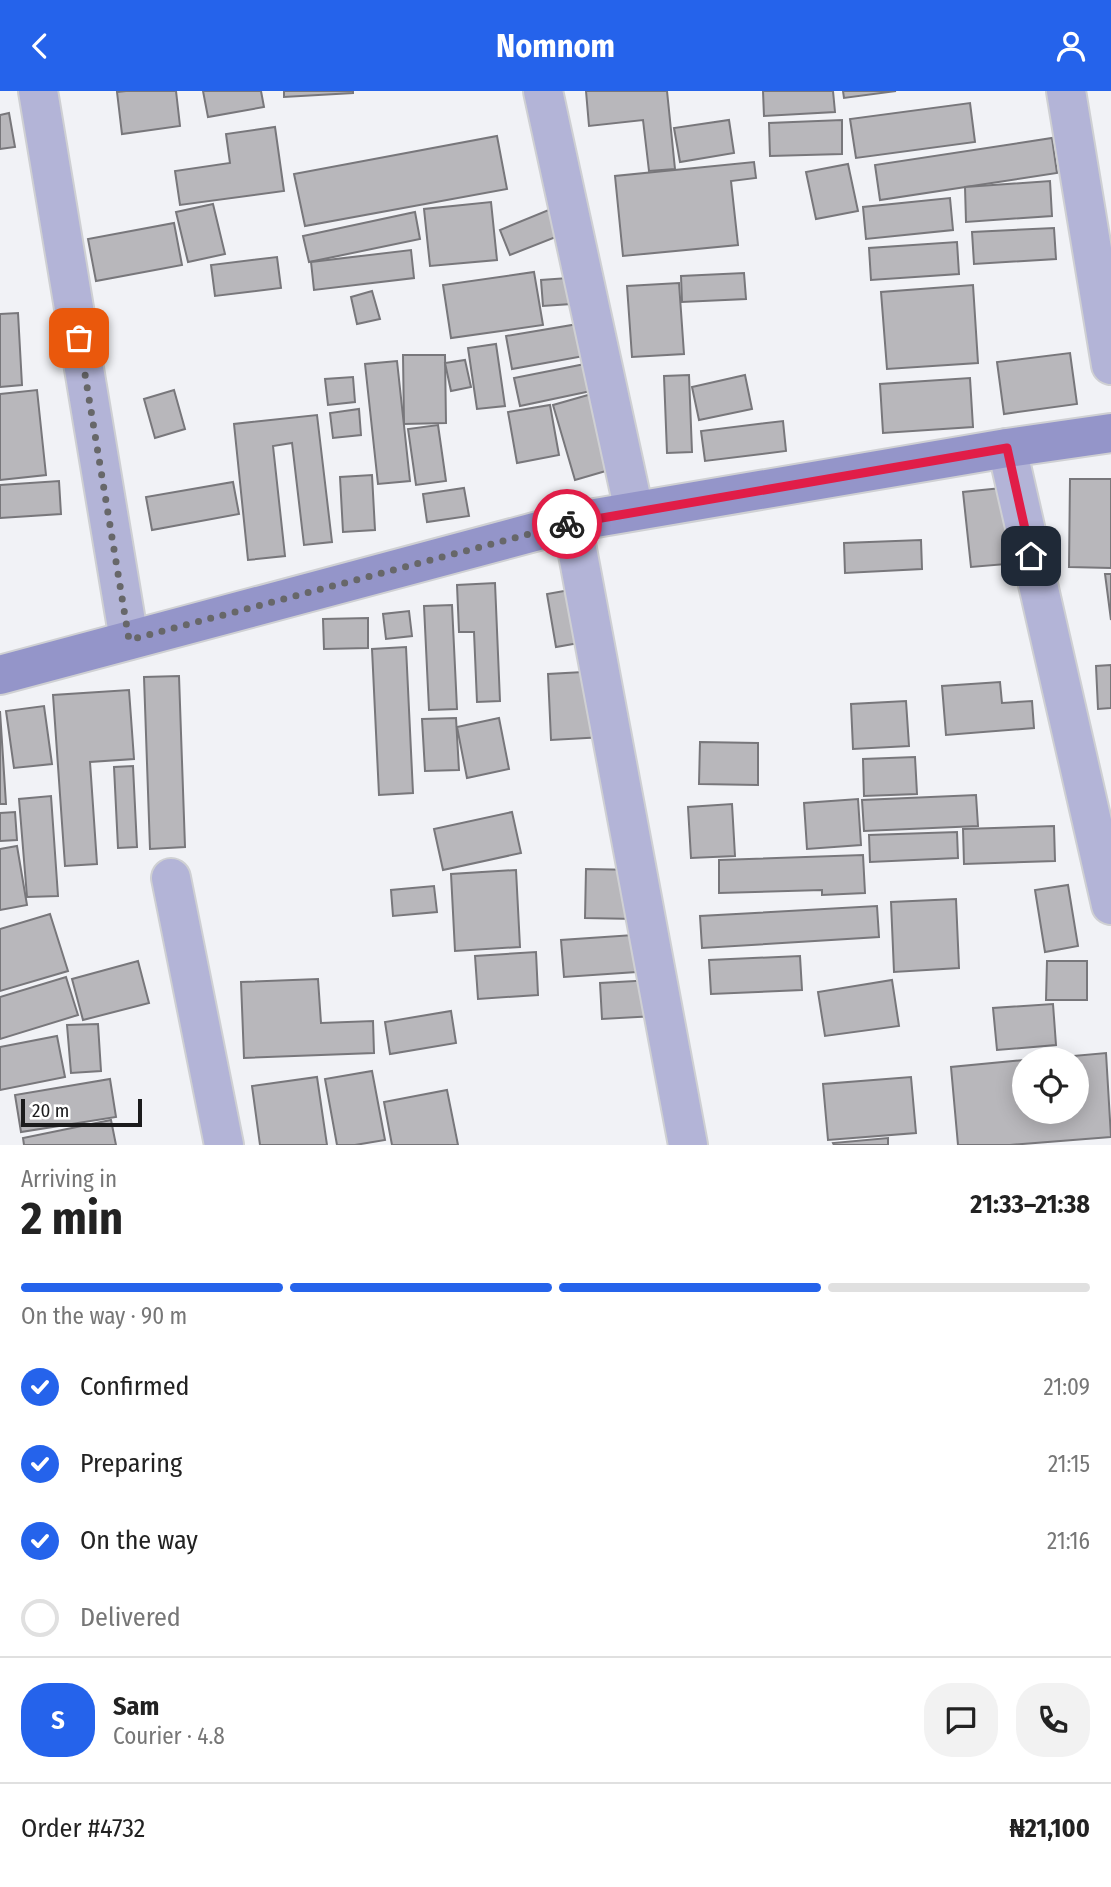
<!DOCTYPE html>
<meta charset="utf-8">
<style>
:root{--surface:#fff;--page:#f2f2f2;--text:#222;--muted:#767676;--line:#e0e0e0;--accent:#2563eb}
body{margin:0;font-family:"Fira Sans Condensed",sans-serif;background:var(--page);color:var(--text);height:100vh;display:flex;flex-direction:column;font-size:26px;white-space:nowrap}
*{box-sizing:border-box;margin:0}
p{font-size:23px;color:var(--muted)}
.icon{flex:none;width:38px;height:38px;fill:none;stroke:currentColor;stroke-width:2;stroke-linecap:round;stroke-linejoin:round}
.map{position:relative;height:1054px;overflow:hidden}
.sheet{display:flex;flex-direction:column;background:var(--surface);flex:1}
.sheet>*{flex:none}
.fabs{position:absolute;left:1012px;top:956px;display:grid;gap:14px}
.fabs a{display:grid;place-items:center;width:77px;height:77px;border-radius:50%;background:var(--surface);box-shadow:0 4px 18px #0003;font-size:35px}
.scale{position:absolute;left:21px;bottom:18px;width:121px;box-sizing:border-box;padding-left:7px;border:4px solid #1c1c1d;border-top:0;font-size:19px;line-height:24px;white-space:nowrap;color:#1c1c1d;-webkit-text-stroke:5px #fff;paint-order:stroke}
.pin{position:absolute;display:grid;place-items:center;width:60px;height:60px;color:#fff;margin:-30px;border-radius:14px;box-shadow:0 4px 10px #0006}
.courier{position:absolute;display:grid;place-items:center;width:70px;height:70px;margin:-35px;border:5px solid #e11d48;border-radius:50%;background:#fff;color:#222;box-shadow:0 2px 9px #0007}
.summary em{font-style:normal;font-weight:700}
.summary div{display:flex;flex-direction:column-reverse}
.summary{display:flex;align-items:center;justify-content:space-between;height:119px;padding:0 21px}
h1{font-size:46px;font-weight:700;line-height:52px}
.bar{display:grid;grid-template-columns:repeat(4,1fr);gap:10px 7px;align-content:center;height:84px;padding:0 21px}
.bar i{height:9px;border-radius:5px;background:var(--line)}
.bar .on{background:var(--accent)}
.bar p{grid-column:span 4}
.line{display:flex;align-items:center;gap:18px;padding:0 21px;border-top:2px solid var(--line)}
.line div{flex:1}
.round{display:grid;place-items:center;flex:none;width:74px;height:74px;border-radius:28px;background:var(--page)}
ol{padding:0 21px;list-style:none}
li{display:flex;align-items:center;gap:21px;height:77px}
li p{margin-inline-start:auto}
li .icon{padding:7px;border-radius:50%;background:var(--accent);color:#fff;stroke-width:4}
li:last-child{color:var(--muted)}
li i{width:38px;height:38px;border:4px solid var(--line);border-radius:50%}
header{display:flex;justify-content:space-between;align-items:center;height:91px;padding:0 21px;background:var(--accent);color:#fff;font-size:32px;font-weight:700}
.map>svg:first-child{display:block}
.building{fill:#b8b7bb;stroke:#78777b;stroke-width:2}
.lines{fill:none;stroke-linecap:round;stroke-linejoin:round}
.street-casing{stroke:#cfd0d3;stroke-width:42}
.secondary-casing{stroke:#cfd0d3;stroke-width:42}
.street{stroke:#b3b4d7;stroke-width:38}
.secondary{stroke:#9495c9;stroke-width:38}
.done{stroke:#676769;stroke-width:7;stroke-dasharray:0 12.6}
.route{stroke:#e11d48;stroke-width:9}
</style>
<header><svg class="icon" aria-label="back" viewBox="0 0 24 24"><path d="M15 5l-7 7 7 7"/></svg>Nomnom<svg class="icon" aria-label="person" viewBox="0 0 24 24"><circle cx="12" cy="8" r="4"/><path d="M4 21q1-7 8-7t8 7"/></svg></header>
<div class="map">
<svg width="1111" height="1054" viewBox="0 0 1111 1054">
<rect width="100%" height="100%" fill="#f1f2f6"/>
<g class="building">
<polygon points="126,0 176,0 180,35 122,43 117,1"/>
<polygon points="203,0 261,0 264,16 208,26"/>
<polygon points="284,0 353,0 353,2 284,6"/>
<polygon points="586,0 667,0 675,78 649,80 643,29 589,35"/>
<polygon points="763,0 833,0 835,21 764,25"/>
<polygon points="843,0 896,0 844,7"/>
<polygon points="970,12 975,51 856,67 850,28"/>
<polygon points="9,22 15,56 0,58 0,24"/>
<polygon points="729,29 734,62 680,71 674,37"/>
<polygon points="842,29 842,63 770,65 769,32"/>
<polygon points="275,36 284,100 180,114 175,80 230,72 226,43"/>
<polygon points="497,45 507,98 305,135 294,83"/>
<polygon points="1052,47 1057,82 880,109 875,74"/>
<polygon points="754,71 756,87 731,90 738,154 623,165 615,85"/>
<polygon points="848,73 858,120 816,128 806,81"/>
<polygon points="1050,90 1052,125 966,131 965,96"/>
<polygon points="950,107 953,139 866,148 863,116"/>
<polygon points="491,111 497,169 430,175 424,118"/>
<polygon points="213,113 225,163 188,171 176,121"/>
<polygon points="551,118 561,144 510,164 500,139"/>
<polygon points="415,121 420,148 309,171 303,145"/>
<polygon points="174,132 182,174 96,190 88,148"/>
<polygon points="1054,137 1056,168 974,173 972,141"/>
<polygon points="957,151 959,183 871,189 869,157"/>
<polygon points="411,159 414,187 314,199 311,171"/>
<polygon points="277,166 281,197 215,205 211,174"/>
<polygon points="534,181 543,234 451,247 443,194"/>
<polygon points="744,182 746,208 682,211 681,185"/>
<polygon points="568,187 571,213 543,215 541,189"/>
<polygon points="679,192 684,263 632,266 627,195"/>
<polygon points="973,194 978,272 887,278 881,201"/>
<polygon points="372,200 380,228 357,233 351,206"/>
<polygon points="18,222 22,294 0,296 0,223"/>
<polygon points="578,233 584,265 512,278 506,245"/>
<polygon points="496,253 505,315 477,318 468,257"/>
<polygon points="1070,262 1077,313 1004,323 997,271"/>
<polygon points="403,264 445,264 446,332 404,333"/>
<polygon points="465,269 471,296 451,300 445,272"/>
<polygon points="397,270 410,390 378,393 365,273"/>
<polygon points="585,273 591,300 520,315 514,287"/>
<polygon points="689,284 692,361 667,362 664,285"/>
<polygon points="745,284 752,318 699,329 692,296"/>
<polygon points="353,286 355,311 328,314 325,288"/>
<polygon points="970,287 973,336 883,342 880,293"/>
<polygon points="37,299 46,384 0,389 0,303"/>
<polygon points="174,299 185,338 155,347 144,308"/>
<polygon points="595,302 616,377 575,389 553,314"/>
<polygon points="550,314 559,364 517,372 508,321"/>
<polygon points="359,318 361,344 333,347 330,322"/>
<polygon points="317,324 332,451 304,454 292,352 273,355 285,465 248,469 234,333"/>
<polygon points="783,330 786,360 705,370 701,340"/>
<polygon points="438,334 446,390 416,394 408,338"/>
<polygon points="372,384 375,439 343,441 340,386"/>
<polygon points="1070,388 1111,388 1111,477 1069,476"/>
<polygon points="59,390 61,423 0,427 0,394"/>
<polygon points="233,391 239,423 152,439 146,406"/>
<polygon points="1011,396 1019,472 971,476 963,401"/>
<polygon points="464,397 469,425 427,431 423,403"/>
<polygon points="921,449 922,478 845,482 844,452"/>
<polygon points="1105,483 1111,483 1111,529"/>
<polygon points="495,492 500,610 477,611 474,541 459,541 457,494"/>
<polygon points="587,496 596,549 556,556 547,503"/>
<polygon points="452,514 457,618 429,619 424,515"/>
<polygon points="409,520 412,545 386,548 383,523"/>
<polygon points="368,527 368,557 324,558 323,528"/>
<polygon points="406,556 413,702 379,704 372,558"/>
<polygon points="1111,574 1111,617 1098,618 1096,575"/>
<polygon points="601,580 604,646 551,649 548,583"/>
<polygon points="179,585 185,756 150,758 144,586"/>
<polygon points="1000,591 1002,612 1032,610 1034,637 946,644 942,595"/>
<polygon points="129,599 134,668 90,671 97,773 65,775 53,604"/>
<polygon points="906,610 909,655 853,658 851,613"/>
<polygon points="44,615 52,673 14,677 6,620"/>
<polygon points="0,620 6,713 0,713"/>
<polygon points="456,627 459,679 425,680 422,628"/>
<polygon points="499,627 509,678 467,687 457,636"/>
<polygon points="700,651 758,652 758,694 699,693"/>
<polygon points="915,666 917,703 864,705 863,668"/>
<polygon points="133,675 137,756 118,757 114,676"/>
<polygon points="976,704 978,735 864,740 862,709"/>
<polygon points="51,705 58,805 27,806 19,708"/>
<polygon points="858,708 861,754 807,758 804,712"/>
<polygon points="732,713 735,765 691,767 688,716"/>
<polygon points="15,721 17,749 0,750 0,722"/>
<polygon points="512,721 521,762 443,779 434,738"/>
<polygon points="1054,735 1055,770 964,773 963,738"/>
<polygon points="957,741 958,767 870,771 869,744"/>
<polygon points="17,755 27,814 0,819 0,758"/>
<polygon points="863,764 865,802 822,804 822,799 719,802 719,769"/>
<polygon points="586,778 637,779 636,828 585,827"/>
<polygon points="516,779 520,856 455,860 451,783"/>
<polygon points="1068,794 1078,855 1045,861 1035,799"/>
<polygon points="434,795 437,821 393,825 391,799"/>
<polygon points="956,808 959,877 894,881 891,811"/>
<polygon points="877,815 879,846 702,857 700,825"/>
<polygon points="50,823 68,880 0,900 0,838"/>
<polygon points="648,843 651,880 564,886 561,849"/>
<polygon points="536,861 538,904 478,908 475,865"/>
<polygon points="800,865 802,899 711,903 709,869"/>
<polygon points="138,870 149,912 83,929 72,888"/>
<polygon points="1047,870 1087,870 1087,909 1046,909"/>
<polygon points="66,886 78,924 0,948 0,906"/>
<polygon points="318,888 321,932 373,930 374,962 244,967 241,891"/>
<polygon points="653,889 655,925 602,928 600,892"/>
<polygon points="892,889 899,935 825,945 818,901"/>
<polygon points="1053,913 1056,954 997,959 993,917"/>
<polygon points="451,920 456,952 390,963 385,931"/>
<polygon points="98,933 101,980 71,982 67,934"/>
<polygon points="57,945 65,986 0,999 0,956"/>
<polygon points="1106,962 1111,1046 1010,1054 958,1054 951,976 1024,969 1024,1020 1076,1020 1076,968 1040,968"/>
<polygon points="372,980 385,1049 355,1054 337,1054 325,988"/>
<polygon points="317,986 327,1054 260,1054 252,995"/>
<polygon points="911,986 916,1042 828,1049 823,993"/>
<polygon points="110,988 116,1026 21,1041 15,1004"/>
<polygon points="447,999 458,1054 392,1054 384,1011"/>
<polygon points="111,1029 116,1054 24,1054 23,1047"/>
<polygon points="888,1047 888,1054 834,1054 833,1052"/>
</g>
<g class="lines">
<defs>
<g id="street">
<polyline points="38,0 129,549"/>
<polyline points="543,0 634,420"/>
<polyline points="1066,0 1111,274"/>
<polyline points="1007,357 1111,814"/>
<polyline points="572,431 688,1054"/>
<polyline points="171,787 224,1054"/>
</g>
<polyline id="secondary" points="0,584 572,431 1007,357 1111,342"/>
</defs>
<use href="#street" class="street-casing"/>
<use href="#secondary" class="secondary-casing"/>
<use href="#street" class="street"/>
<use href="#secondary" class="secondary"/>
</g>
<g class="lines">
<polyline class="done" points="79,247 129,549 567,433"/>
<polyline class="route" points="567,433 1007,357 1031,465"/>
</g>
</svg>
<div class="fabs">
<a><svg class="icon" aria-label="locate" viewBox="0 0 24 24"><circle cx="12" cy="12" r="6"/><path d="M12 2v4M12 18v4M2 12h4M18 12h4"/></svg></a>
</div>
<div class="scale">20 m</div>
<div class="pin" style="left:79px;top:247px;background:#ea580c"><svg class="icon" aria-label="bag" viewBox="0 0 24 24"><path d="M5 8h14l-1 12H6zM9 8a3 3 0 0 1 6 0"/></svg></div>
<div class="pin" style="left:1031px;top:465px;background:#1f2937"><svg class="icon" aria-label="home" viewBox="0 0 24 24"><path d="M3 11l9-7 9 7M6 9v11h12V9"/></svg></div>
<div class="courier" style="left:567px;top:433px"><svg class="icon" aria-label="bike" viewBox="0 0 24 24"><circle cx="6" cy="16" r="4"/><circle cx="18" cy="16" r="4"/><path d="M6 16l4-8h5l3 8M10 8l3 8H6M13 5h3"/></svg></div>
</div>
<section class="sheet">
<div class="summary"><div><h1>2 min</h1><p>Arriving in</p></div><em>21:33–21:38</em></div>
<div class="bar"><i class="on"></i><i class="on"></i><i class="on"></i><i></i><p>On the way · 90 m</p></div>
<ol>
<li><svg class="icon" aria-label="check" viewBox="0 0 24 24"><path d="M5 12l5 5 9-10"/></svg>Confirmed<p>21:09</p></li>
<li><svg class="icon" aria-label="check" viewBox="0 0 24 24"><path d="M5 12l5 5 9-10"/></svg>Preparing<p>21:15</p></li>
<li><svg class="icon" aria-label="check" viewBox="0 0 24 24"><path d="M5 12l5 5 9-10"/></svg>On the way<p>21:16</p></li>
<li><i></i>Delivered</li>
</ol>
<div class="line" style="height:126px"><b class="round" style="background:var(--accent);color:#fff">S</b><div><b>Sam</b><p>Courier · 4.8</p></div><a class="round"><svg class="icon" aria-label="chat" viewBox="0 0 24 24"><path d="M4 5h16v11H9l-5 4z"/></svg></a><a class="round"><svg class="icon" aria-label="phone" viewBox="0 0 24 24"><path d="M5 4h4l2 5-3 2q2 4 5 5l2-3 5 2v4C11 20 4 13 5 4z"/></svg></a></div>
<div class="line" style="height:91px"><div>Order #4732</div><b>₦21,100</b></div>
</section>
